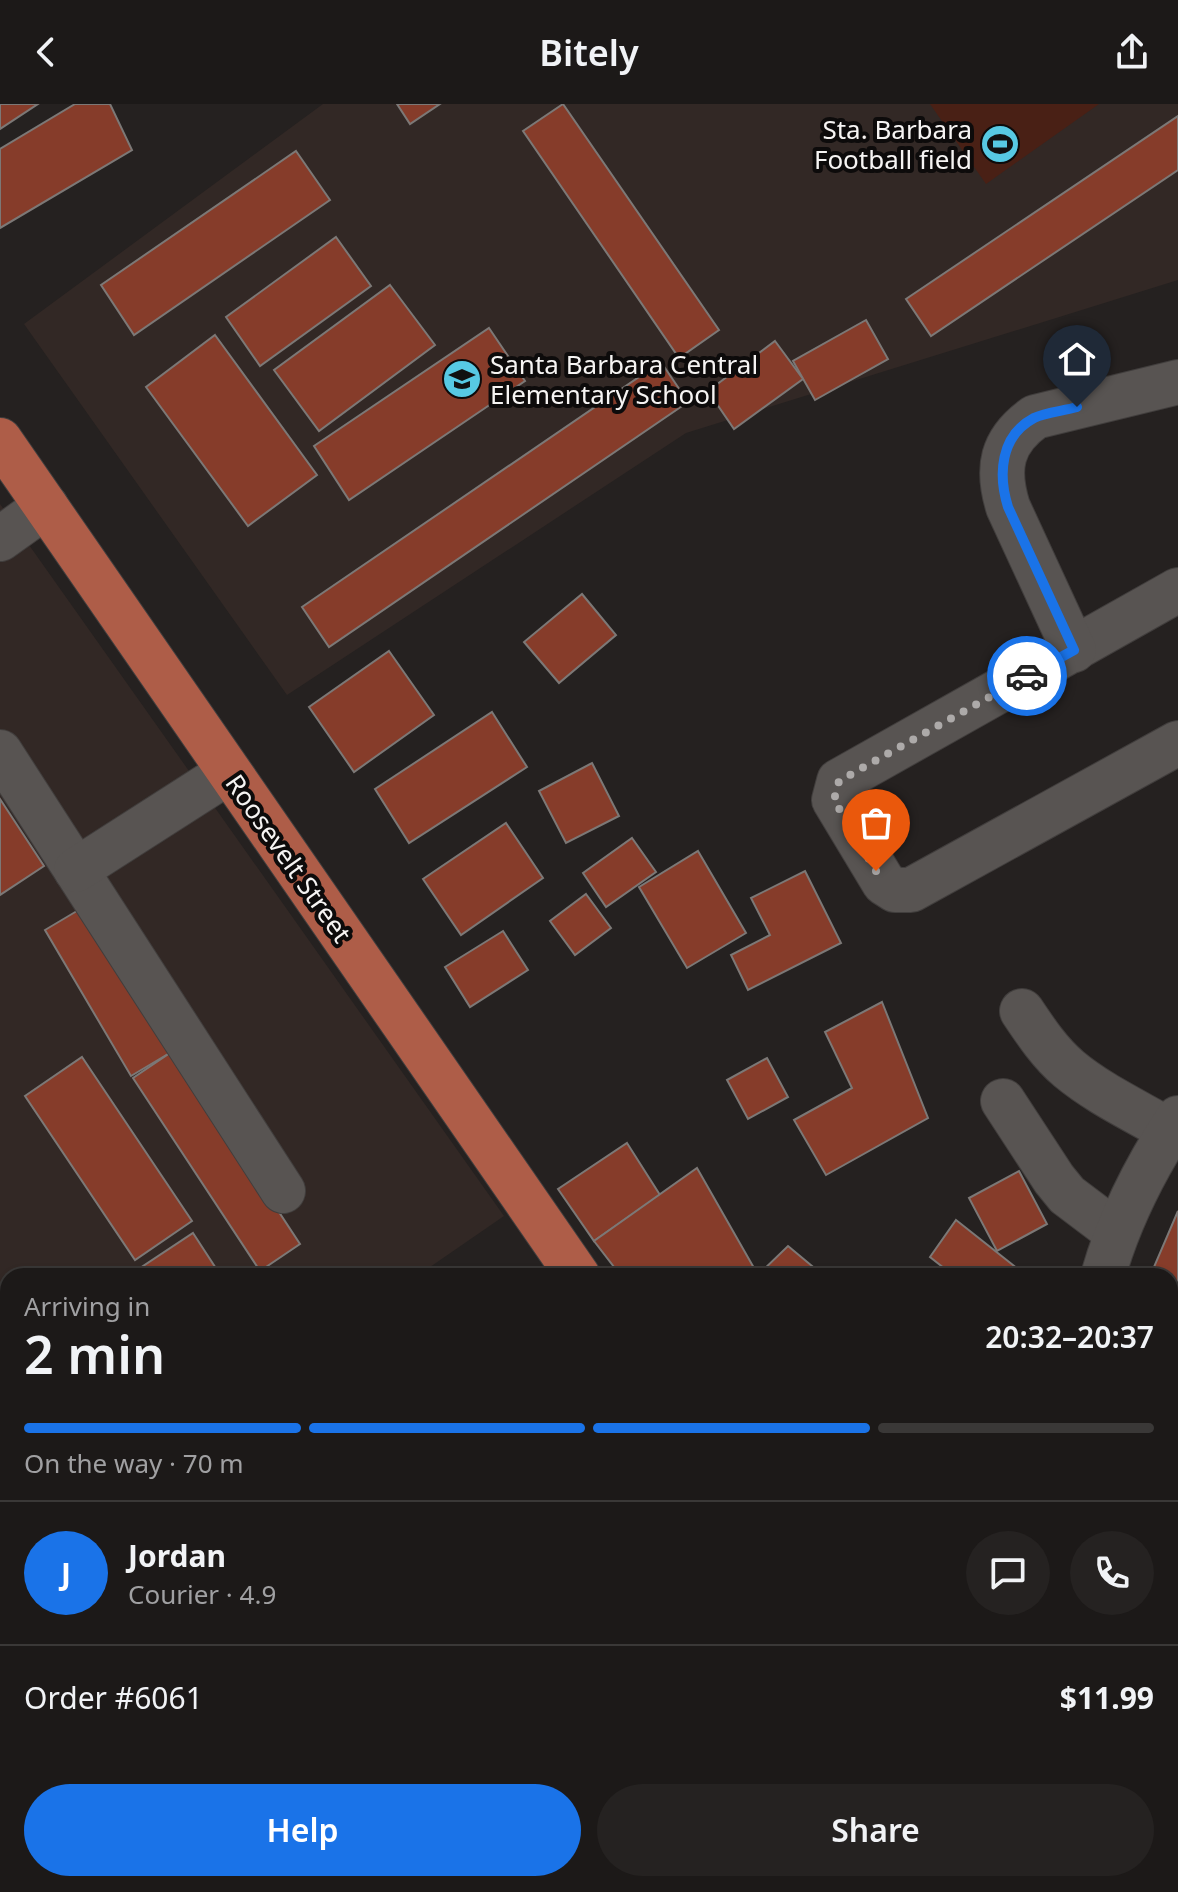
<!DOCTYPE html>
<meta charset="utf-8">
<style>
:root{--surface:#1c1918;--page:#252221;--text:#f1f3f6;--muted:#a0a0a2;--line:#3a3837;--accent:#1a73e8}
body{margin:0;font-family:"Noto Sans",sans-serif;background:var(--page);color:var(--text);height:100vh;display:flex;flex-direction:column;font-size:30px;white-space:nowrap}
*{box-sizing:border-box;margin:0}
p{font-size:26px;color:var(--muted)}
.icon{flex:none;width:44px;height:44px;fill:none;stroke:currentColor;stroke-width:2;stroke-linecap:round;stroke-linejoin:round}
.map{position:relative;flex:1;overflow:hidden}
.side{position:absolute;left:0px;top:1164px;width:1178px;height:624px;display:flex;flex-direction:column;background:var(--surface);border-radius:24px 24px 0 0;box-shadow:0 2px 6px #0004,0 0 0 2px var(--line)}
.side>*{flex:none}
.pin{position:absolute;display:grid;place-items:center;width:68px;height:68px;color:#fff;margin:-82px -34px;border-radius:50% 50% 50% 0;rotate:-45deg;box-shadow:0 0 8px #0007}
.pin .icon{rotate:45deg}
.courier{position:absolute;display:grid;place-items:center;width:80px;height:80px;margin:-40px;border:6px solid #1a73e8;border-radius:50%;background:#fff;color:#222;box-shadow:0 2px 10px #0007}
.summary em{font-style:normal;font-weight:600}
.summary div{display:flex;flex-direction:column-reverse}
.summary{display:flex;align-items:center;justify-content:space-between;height:136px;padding:0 24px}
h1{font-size:52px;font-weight:600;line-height:60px}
.bar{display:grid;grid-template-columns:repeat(4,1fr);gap:12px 8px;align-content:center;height:96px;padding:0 24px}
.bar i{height:10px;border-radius:6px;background:var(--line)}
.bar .active{background:var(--accent)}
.bar p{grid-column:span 4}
.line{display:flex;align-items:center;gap:20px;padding:0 24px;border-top:2px solid var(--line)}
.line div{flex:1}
.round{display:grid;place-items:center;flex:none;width:84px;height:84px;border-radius:42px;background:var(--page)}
.primary-button{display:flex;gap:16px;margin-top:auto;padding:16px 24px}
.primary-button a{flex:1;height:92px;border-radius:48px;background:var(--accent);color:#fff;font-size:32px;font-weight:600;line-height:92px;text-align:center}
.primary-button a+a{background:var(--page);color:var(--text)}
header{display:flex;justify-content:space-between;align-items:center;height:104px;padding:0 24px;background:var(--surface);font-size:36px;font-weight:600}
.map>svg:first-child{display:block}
.built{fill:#322825}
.green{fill:#492015}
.building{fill:#863c2a;stroke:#7c7876;stroke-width:2}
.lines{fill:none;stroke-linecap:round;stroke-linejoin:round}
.minor-casing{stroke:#413e3d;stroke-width:46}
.major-casing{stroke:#413e3d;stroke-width:46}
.minor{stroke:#585452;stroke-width:44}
.major{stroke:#ae5d48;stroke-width:44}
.done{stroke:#adaaa9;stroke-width:8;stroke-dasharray:0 14.4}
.route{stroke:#1a73e8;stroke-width:10}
.labels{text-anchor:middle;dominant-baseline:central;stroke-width:8;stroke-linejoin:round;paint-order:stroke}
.poi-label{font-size:26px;fill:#f6f4f3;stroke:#0d0b0b;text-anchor:end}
.street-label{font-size:26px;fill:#f6f4f3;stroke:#0d0b0b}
</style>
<header><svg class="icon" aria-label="back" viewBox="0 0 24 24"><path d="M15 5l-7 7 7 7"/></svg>Bitely<svg class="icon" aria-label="share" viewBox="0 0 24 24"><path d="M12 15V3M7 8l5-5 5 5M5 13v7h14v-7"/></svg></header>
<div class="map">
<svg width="1178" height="1788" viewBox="0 0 1178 1788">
<rect width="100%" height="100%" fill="#252120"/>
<g class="built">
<polygon points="323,0 1178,0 1178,176 686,329 287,591 24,220"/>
<polygon points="0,400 504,1112 417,1172 8,1172 8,1416 0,1416"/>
<polygon points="338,1780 928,1780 918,1788 334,1788"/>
</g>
<g class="green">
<polygon points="930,0 1099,0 986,80"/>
<polygon points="8,1780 66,1780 62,1788 0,1788 0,1782"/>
<polygon points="1048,1780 1129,1780 1125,1788 1052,1788"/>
</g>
<g class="building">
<polygon points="0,0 38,0 0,25"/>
<polygon points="75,0 110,0 132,46 0,124 0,45"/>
<polygon points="397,0 440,0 410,20"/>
<polygon points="563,0 719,226 679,254 523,27"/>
<polygon points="1178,12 1178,66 931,232 906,195"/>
<polygon points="296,47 330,96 134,231 101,181"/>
<polygon points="336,133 371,182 260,262 226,213"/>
<polygon points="390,181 435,241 319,327 274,266"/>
<polygon points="866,216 888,255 815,296 793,257"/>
<polygon points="489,224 525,277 349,396 314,342"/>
<polygon points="215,231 317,371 248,422 146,283"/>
<polygon points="775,237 803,275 734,325 708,287"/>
<polygon points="661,258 688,298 329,543 302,503"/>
<polygon points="582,490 616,531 559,579 524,538"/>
<polygon points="389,547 434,611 354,668 309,603"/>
<polygon points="492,608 527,663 409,739 375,685"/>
<polygon points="592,659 619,712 566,739 539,687"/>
<polygon points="0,695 44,762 0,791"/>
<polygon points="506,719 543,774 461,831 423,775"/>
<polygon points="632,734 656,768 606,803 583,769"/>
<polygon points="698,747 746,829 687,864 639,783"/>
<polygon points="805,767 841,839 748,886 731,851 770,831 751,794"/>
<polygon points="586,790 611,824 575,851 550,817"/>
<polygon points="87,801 173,947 131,972 45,826"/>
<polygon points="503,827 528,866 470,903 445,863"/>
<polygon points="882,898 928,1014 826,1071 794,1016 852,984 825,928"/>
<polygon points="173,947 300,1140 260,1167 133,974"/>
<polygon points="82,953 192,1117 135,1156 25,992"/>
<polygon points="767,954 788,993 748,1015 727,976"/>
<polygon points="627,1039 660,1091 594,1137 558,1085"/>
<polygon points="697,1064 758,1171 621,1172 594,1137"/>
<polygon points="1019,1067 1047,1120 997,1147 969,1094"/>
<polygon points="1178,1107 1178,1181 1170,1178 1170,1172 1151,1170"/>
<polygon points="956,1116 1027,1172 954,1172 930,1153"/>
<polygon points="193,1129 221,1172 128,1172"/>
<polygon points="788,1142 824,1172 757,1172"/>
<polygon points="1170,1252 1178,1254 1178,1334 1170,1332"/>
<polygon points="8,1338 8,1391 0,1377 0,1343"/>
<polygon points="1170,1377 1178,1379 1178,1422 1170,1419"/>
<polygon points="1170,1456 1178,1459 1178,1573 1170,1570"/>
<polygon points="1170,1755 1178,1760 1178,1788 1143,1788 1148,1780 1170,1780"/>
<polygon points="386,1780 719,1780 734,1788 382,1788"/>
</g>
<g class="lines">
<defs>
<g id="minor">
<polyline points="0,435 46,402"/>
<polyline points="1178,486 839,677 834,696 884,779 895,786 911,786 1178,639"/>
<path d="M1074,546l-66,-143c-12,-39 -7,-66 27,-90l143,-35"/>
<polyline points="0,648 283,1087"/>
<polyline points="76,766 229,668"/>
<path d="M1022,907c14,21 28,42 47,58 30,25 67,42 101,62"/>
<polyline points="1003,997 1054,1075 1067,1091 1116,1128"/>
<path d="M1103,1172c16,-57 42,-108 75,-158"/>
<polyline points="1170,1203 1178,1205"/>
<polyline points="1170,1440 1178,1442"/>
<polyline points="753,1780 768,1788"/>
<polyline points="349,1788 353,1780"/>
<polyline points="827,1788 836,1780"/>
</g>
<g id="major">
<polyline points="0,336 578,1172"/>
<polyline points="0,1461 8,1461"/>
<polyline points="0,1525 8,1525"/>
<polyline points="1170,1617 1178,1619"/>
<polyline points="1170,1681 1178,1683"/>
<polyline points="1001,1780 1006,1788"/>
</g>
</defs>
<use href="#minor" class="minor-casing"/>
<use href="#major" class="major-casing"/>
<use href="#minor" class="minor"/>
<use href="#major" class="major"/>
</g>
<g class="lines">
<polyline class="done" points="876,767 834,696 839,677 1027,572"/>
<path class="route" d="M1027,572l47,-26 -66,-143c-10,-32 -8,-71 26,-89 12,-6 30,-7 43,-11"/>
</g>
<defs>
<symbol id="stadium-disc" viewBox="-11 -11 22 22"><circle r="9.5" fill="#57c9e3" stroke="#0d0b0b"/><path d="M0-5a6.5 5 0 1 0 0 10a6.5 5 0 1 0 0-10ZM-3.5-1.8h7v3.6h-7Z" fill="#111"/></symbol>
<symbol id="school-disc" viewBox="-11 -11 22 22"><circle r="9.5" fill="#57c9e3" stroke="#0d0b0b"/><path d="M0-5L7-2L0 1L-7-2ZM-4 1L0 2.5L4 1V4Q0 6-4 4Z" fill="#111"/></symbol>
</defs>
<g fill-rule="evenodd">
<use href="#stadium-disc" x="978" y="18" width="44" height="44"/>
<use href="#school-disc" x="440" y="253" width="44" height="44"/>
</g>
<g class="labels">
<g class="poi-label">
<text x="972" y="25">Sta. Barbara<tspan x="972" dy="30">Football field</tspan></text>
<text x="490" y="260" text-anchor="start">Santa Barbara Central<tspan x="490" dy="30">Elementary School</tspan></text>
</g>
<g class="street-label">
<text transform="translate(289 754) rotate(55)">Roosevelt Street</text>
</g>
</g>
</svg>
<div class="pin" style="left:876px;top:767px;background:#ea580c"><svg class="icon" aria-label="bag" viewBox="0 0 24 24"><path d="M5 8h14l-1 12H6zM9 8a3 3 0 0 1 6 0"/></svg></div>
<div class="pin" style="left:1077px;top:303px;background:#1f2937"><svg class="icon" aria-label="home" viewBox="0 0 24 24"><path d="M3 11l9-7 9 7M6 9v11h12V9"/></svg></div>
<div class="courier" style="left:1027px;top:572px"><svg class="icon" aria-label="car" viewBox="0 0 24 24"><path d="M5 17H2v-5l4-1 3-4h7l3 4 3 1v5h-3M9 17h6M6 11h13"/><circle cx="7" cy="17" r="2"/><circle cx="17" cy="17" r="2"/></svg></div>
<section class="side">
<div class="summary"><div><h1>2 min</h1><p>Arriving in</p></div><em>20:32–20:37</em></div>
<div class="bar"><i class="active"></i><i class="active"></i><i class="active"></i><i></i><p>On the way · 70 m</p></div>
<div class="line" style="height:144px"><b class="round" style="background:var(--accent);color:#fff">J</b><div><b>Jordan</b><p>Courier · 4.9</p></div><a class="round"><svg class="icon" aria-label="chat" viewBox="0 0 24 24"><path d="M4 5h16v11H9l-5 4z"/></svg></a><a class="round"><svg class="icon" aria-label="phone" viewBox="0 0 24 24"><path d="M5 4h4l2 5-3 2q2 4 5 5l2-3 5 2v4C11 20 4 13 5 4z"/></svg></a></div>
<div class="line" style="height:104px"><div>Order #6061</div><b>$11.99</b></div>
<div class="primary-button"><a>Help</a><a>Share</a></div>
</section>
</div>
